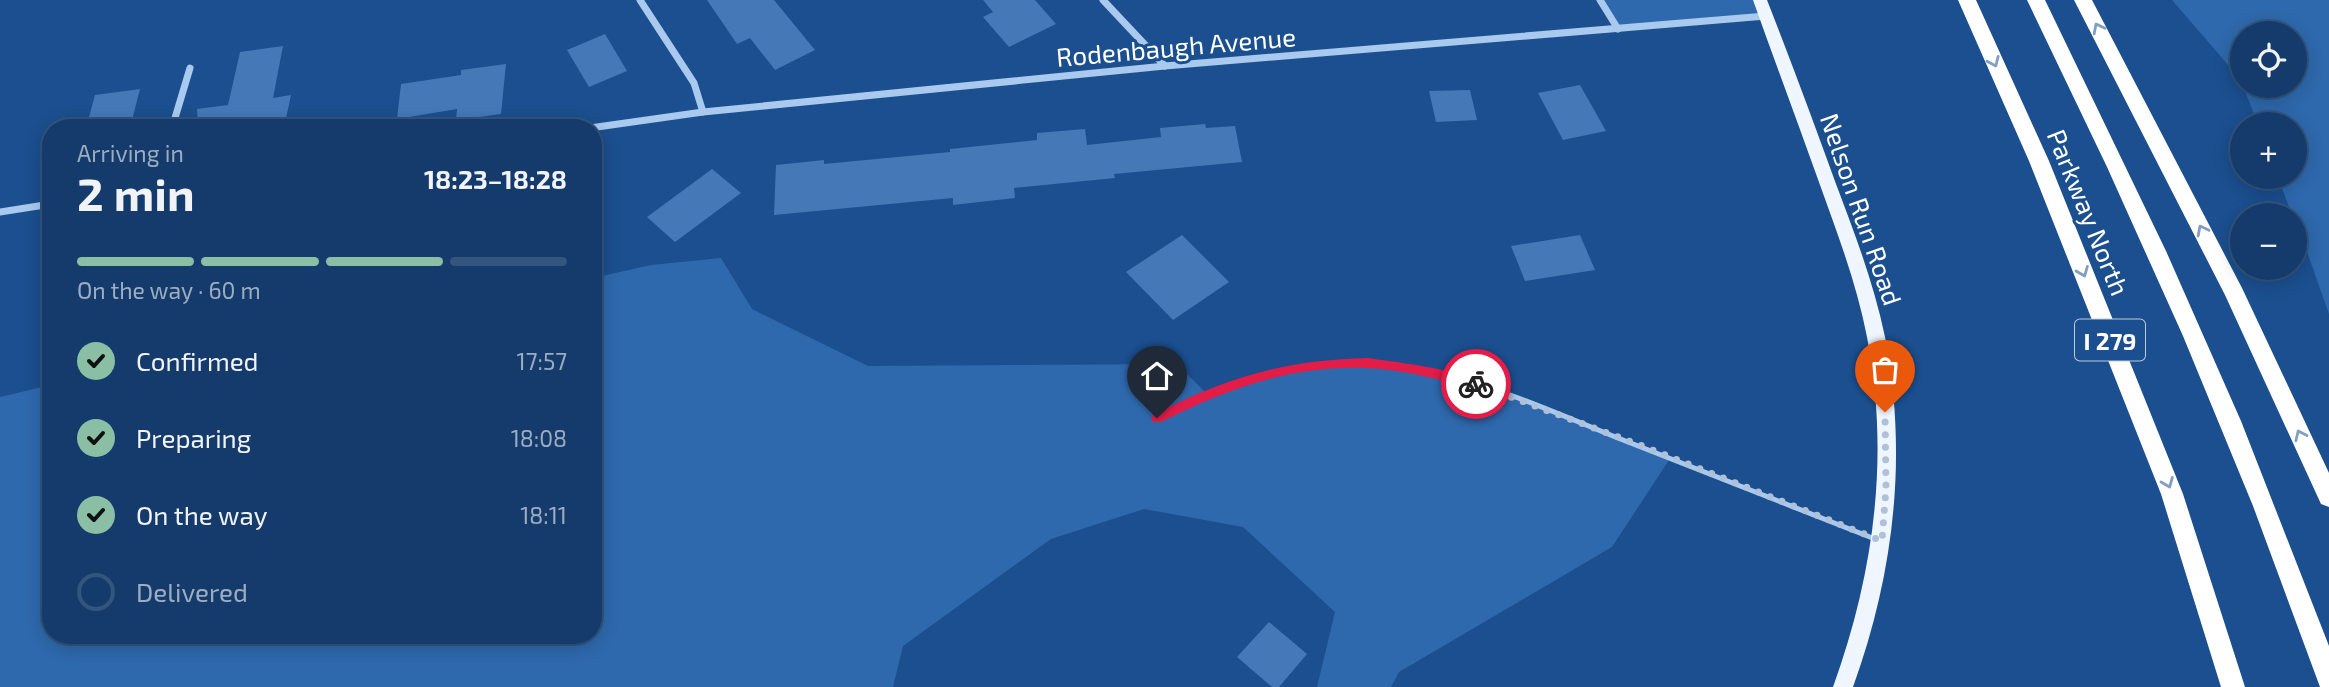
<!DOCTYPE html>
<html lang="en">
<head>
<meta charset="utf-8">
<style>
	body { margin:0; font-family:"Exo 2",sans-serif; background:#214673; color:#f1f3f6; height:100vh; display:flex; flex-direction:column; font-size:26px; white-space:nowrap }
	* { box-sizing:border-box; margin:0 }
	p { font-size:23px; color:#9dadc1 }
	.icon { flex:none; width:38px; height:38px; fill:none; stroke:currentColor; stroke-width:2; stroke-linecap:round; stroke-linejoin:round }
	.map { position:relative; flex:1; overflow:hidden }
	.sheet { position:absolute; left:42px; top:119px; width:560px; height:525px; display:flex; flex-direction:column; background:#143b6b; border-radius:28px; box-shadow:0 4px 18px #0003,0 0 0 2px #33557e }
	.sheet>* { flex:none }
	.tools { position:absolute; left:2230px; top:21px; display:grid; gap:14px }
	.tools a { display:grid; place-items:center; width:77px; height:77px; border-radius:50%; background:#143b6b; box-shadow:0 4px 18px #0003,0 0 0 2px #33557e; font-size:35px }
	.pin { position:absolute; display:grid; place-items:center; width:60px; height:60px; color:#fff; margin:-72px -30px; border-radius:50% 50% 50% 0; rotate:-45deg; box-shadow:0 0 7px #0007 }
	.pin .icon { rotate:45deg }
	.courier { position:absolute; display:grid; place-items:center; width:70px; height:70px; margin:-35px; border:5px solid #e11d48; border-radius:50%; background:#fff; color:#222; box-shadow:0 2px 9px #0007 }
	.summary em { font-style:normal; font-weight:700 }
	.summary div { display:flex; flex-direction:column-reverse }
	.summary { display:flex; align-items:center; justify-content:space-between; height:119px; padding:0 35px }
	h1 { font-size:46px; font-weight:700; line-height:52px }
	.bar { display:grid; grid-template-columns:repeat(4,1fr); gap:10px 7px; align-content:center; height:84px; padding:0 35px }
	.bar i { height:9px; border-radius:5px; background:#33557e }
	.bar .active { background:#8abfa5 }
	.bar p { grid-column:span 4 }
	ol { padding:0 35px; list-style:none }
	li { display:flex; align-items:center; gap:21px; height:77px }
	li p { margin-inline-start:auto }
	li .icon { padding:7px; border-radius:50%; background:#8abfa5; color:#111; stroke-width:4 }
	li:last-child { color:#9dadc1 }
	li i { width:38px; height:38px; border:4px solid #33557e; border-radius:50% }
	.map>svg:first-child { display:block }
	.green { fill:#2e69ad }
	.building { fill:#4478b7 }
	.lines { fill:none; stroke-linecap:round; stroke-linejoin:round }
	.service { stroke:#a9c9ee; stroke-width:5 }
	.minor { stroke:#a9c9ee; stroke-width:7 }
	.primary { fill:#f0f6ff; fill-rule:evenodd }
	.motorway { fill:#fff; fill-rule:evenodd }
	.oneway { stroke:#829ec1 }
	.route { fill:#e11d48 }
	.done { stroke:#afc1d8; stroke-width:7; stroke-dasharray:0 12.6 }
	.labels { text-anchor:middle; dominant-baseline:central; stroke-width:6; stroke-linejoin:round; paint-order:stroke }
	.shield { fill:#1b4f8f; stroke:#bbcadd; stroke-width:2 }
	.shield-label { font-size:24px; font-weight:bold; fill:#fff }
	.street-label { font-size:26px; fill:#fff; stroke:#1b4f8f }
</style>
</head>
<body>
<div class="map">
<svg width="2329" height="687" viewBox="0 0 2329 687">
	<rect width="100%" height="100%" fill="#1b4f8f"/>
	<g class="green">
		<path d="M1600,0H1760L1766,16L1618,29Z"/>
		<path d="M2172,0H2329V314L2294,215H2292L2278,177H2294V124H2258L2243,86H2294V33H2242V81Z"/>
		<path d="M721,258L752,309L868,366L1177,364L1206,393C1257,375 1313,360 1367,363C1468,368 1577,421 1671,457L1612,547L1399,672L1391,687H1317L1335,612L1243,527L1144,509L1051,539L903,646L893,687H0V397L51,385V635H593V278L651,265Z"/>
	</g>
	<g class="building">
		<path d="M707,0H774L815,50L775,70L750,38L737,44Z"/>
		<path d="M983,0H1035L1056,24L1009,47L983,17L993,12Z"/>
		<path d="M605,34L627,71L589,87L567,50Z"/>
		<path d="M283,46L273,98L291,95L284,128H198L197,109L228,105L240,52Z"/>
		<path d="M506,64L501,114L456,120L457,109L397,119L401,84L461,75V70Z"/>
		<path d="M1580,85L1606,131L1563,140L1538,93Z"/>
		<path d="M140,89L130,128H86L95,95Z"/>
		<path d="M1470,90L1477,120L1436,122L1429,91Z"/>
		<path d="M1205,124L1206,128L1235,126L1242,162L1114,174L1115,178L1014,188L1015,198L953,205V198L774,215L776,165L824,160V164L950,152V149L1037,140V133L1085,129L1087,145L1161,137L1160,128Z"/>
		<path d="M712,169L741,193L675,242L647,217Z"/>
		<path d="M1182,235L1229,282L1173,320L1126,272Z"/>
		<path d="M1580,235L1595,270L1525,281L1511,246Z"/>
		<path d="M1269,622L1307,654L1279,687H1272L1237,657Z"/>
	</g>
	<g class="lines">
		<path class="service" d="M1157,418C1214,390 1274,367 1339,363C1438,358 1533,404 1623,440C1707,473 1791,506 1875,539"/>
		<g class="minor">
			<path d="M640,0L694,83L703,112"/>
			<path d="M1103,0L1165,66"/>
			<path d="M1600,0L1618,29"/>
			<path d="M172,128L190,68"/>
			<path d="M590,128L703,112L1165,66L1766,16"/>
			<path d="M0,212L51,204"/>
		</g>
		<path class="primary" d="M1753,0H1767C1791,61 1814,123 1836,184C1855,234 1874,284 1885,337C1908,455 1894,574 1853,687H1833C1874,574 1890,456 1867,337C1857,285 1838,235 1820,185C1798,123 1775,62 1753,0Z"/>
		<g class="motorway">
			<path d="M1958,0H1976L2049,161L2183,494L2245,687H2221L2161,494L2029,161Z"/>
			<path d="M2027,0H2045L2166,251L2241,421L2329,646V687H2320L2253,506L2183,336L2107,167Z"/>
			<path d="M2074,0H2092L2242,288L2329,473V507L2321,504L2225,295Z"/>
		</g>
	</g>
	<defs><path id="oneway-chevron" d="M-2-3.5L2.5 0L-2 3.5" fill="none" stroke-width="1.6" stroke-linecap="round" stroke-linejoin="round" transform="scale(1.75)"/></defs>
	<g class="oneway">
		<use href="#oneway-chevron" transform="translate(2098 28) rotate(-117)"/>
		<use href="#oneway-chevron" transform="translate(1994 62) rotate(66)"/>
		<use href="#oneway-chevron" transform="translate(2202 230) rotate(-117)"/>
		<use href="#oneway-chevron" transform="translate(2083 272) rotate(68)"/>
		<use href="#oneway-chevron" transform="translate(2300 435) rotate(-115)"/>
		<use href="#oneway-chevron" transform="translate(2168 483) rotate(68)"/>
	</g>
	<path class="route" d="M1368,358C1389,361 1471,371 1482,384L1476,389C1441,380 1402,369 1366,368C1291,365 1227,389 1161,422H1153L1151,418L1153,415C1227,377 1285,360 1368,358Z"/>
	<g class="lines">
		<path class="done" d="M1476,384L1645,447L1882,541L1886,488L1885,412"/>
	</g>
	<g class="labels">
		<rect class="shield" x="2075" y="319.5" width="70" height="41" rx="5"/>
		<g class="shield-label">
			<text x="2110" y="340">I 279</text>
		</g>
		<g class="street-label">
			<text transform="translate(1176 46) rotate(-5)">Rodenbaugh Avenue</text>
			<text transform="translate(1862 209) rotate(71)">Nelson Run Road</text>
			<text transform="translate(2089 212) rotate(68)">Parkway North</text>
		</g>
	</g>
</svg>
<div class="tools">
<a><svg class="icon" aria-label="locate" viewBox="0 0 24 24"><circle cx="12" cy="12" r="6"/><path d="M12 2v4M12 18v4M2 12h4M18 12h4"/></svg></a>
<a>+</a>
<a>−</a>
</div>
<div class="pin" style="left:1885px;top:412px;background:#ea580c"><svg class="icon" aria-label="bag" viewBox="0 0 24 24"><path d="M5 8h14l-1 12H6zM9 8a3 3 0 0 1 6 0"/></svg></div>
<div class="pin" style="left:1157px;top:418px;background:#1f2937"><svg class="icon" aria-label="home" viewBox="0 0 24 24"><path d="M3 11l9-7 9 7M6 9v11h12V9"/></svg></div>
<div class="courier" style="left:1476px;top:384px"><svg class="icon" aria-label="bike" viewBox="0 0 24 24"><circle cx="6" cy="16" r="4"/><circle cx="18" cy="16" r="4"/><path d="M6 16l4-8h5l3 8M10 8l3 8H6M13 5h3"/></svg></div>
<section class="sheet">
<div class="summary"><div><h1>2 min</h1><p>Arriving in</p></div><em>18:23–18:28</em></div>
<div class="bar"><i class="active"></i><i class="active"></i><i class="active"></i><i></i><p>On the way · 60 m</p></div>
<ol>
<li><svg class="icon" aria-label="check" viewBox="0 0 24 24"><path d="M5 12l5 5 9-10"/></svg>Confirmed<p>17:57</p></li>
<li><svg class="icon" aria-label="check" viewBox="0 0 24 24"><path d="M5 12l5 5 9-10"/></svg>Preparing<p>18:08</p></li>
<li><svg class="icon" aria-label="check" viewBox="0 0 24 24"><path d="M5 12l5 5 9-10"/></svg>On the way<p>18:11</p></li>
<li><i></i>Delivered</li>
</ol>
</section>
</div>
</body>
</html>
